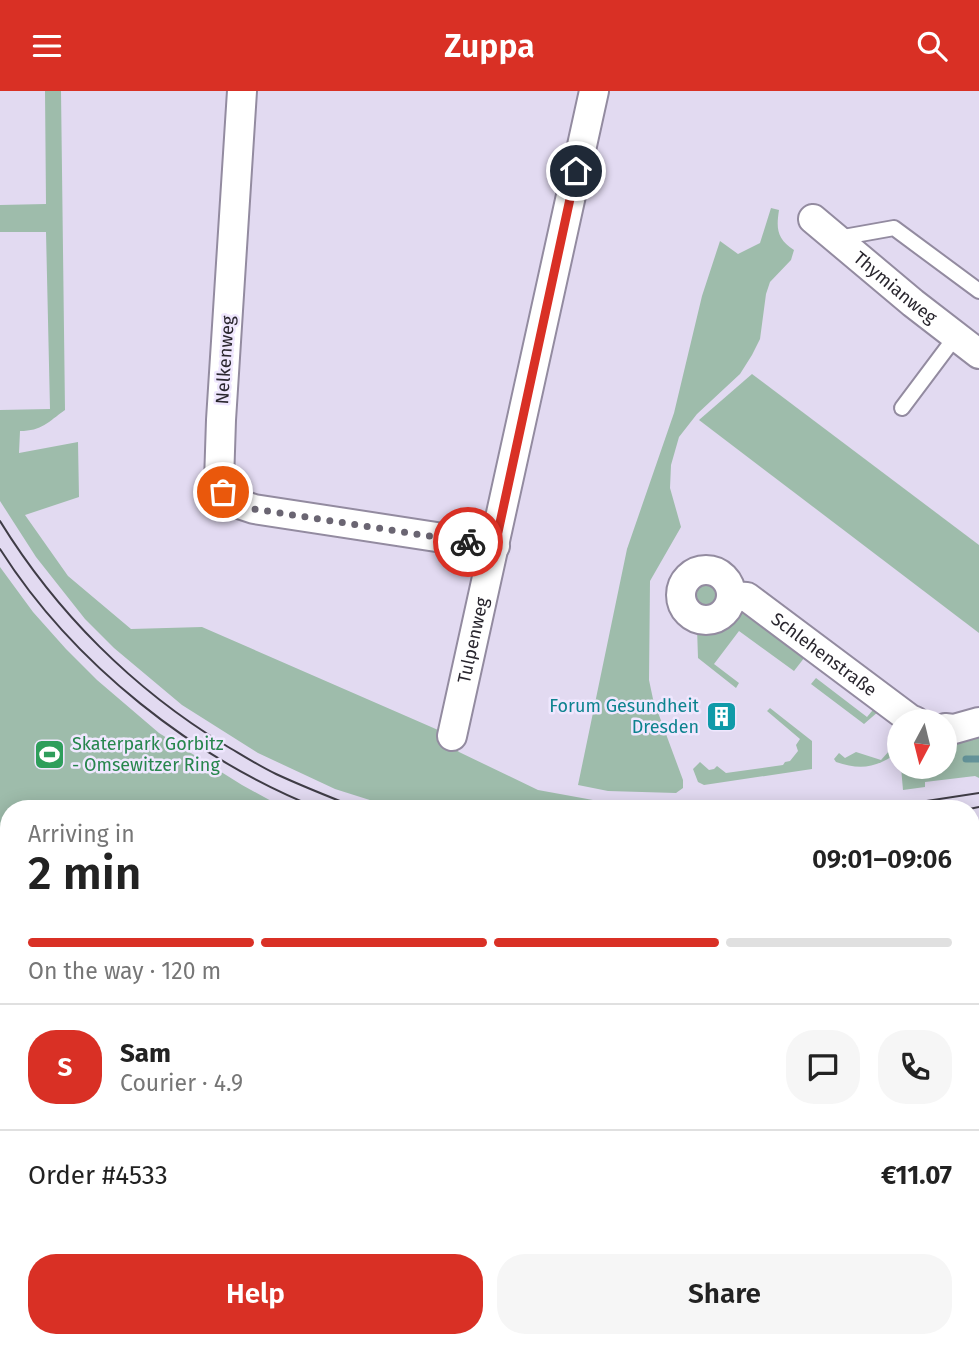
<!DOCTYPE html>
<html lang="en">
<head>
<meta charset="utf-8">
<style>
	body { margin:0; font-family:"Fira Sans",sans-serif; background:#f6f6f6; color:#222; height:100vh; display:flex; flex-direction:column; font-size:26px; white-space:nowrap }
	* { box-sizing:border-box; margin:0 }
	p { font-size:23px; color:#767676 }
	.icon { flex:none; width:38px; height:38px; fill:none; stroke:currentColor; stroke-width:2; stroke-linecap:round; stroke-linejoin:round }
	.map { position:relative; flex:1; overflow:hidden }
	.panel { position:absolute; left:0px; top:709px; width:980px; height:548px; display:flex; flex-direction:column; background:#fff; border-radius:28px 28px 0 0; box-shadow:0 4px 18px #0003 }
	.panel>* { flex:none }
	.needle { width:46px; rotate:187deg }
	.buttons { position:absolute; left:887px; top:618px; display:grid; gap:14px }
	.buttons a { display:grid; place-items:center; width:70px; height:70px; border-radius:50%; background:#fff; box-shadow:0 4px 18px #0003; font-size:35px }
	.pin { position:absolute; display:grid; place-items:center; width:60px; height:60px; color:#fff; margin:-30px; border:4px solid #fff; border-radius:50%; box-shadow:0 2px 7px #0007 }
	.courier { position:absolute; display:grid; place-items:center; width:70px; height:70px; margin:-35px; border:5px solid #d93025; border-radius:50%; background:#fff; color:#222; box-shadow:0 2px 9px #0007 }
	.summary em { font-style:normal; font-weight:600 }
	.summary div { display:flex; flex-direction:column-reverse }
	.summary { display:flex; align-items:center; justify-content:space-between; height:119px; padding:0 28px }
	h1 { font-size:46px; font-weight:600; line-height:52px }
	.bar { display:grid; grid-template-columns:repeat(4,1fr); gap:10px 7px; align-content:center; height:84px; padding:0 28px }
	.bar i { height:9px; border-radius:5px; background:#e0e0e0 }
	.bar .selected { background:#d93025 }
	.bar p { grid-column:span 4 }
	.line { display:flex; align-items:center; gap:18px; padding:0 28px; border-top:2px solid #e0e0e0 }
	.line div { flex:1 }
	.round { display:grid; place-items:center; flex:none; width:74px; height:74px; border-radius:28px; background:#f6f6f6 }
	.button { display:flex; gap:14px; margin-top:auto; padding:14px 28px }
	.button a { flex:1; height:80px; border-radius:28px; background:#d93025; color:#fff; font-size:28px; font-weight:600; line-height:80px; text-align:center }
	.button a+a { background:#f6f6f6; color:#222 }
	header { display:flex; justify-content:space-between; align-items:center; height:91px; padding:0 28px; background:#d93025; color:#fff; font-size:32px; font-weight:600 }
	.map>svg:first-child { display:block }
	.commercial { fill:#d6cde0 }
	.green { fill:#9ebcab }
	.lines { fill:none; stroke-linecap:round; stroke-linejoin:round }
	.stream { stroke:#649399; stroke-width:7 }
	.service-casing { stroke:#938ba0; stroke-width:18 }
	.minor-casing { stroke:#938ba0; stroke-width:32 }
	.primary-casing { stroke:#938ba0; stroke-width:42 }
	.service { stroke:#fff; stroke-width:14 }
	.minor { stroke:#fff; stroke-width:28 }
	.primary { stroke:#fff; stroke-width:38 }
	.tram { stroke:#3f3c46; stroke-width:2 }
	.done { stroke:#6a6572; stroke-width:7; stroke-dasharray:0 12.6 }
	.route { stroke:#d93025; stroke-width:9 }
	.labels { text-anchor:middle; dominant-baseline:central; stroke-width:5; stroke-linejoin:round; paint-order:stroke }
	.street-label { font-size:18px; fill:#29262e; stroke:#efe7fe }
	.culture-label { font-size:18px; fill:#0d838f; stroke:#efe7fe; text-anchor:end }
	.leisure-label { font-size:18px; fill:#27864d; stroke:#efe7fe; text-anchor:start }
</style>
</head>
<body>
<header><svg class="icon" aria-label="menu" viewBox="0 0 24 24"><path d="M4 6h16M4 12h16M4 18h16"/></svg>Zuppa<svg class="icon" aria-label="search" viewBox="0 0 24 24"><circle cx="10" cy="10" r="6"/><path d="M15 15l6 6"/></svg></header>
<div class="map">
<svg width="979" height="1255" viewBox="0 0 979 1255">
	<rect width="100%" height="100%" fill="#e2daf1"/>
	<path class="commercial" d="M0,924L9,928V1248H268V1255H0Z"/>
	<g class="green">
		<path d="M45,0H61L65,319C48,331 42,340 20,340L19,362L78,351L79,406L25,424L68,485L131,538L202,536L445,642V648L459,661L538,699L637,717H395L335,698L258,662L182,614L114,557L85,528L36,466L0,410V319L50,318L46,141H0V114L46,113Z"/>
		<path d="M771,117L779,119C776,138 777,148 794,159L791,169L770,191L766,203L760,248L752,264L740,283L697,323L679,346L671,374L670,397L681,436L650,490L649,589L653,608L683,689V697L676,702L608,700L578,694L627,458L674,322L702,205L720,150L738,163L760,152Z"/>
		<path d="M752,283L979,454V542L699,329Z"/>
		<path d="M0,476L33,521L66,558L97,589L159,642L242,694L284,717L9,718V782H0Z"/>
		<circle cx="705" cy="503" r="16"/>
		<path d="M744,517L808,562L794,580L739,540L714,573L739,592L736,597L698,567L697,537C710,537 719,536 730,527C735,522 737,519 744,517Z"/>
		<path d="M816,587L867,626L877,614L898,631V637L879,620L864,633L811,593Z"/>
		<path d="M770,617L812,650V678L704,694L698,691L693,678L700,671L709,679L714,678L717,675L726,682L783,674L785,671L790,670L798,660L796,654L800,648L767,620Z"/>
		<path d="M979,643V687L975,685L925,691V696L903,699L901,676H945V646Z"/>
		<path d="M890,659L893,660L891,666C872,678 857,678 836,671L834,668L839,662L845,667L856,661L881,669Z"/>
	</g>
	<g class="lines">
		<path class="stream" d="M966,668H979"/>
		<defs>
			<g id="service">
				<path d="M838,147L894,137L979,200"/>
				<path d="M902,317L956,245"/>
				<path d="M971,1009H979"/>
				<path d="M711,1248L712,1255"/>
			</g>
			<g id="minor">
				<path d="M242,0L221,329L219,391L223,401L230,410L254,418L495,455"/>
				<path id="s1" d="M813,128L913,212L979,263"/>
				<circle cx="706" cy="504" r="25"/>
				<path id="s2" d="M731,505L747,506L910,628L915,630"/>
				<path d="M945,637L954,638L979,631"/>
				<path id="s3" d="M452,645L594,0"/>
				<path d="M971,920L979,919"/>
				<path d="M285,1248V1255"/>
				<path d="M928,1248L929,1255"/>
			</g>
			<g id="primary">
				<path d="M971,781L979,780"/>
				<path d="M971,827L979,826"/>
				<path d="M0,837H9"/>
				<path d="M0,882H9"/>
			</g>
		</defs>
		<use href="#service" class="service-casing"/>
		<use href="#minor" class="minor-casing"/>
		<use href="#primary" class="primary-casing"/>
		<use href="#service" class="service"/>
		<use href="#minor" class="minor"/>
		<use href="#primary" class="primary"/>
		<g class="tram">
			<path d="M0,430C56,521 133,598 225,654C242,664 259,675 276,683C304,696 332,707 360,718"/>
			<path d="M0,458C73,573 194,668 320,718"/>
			<path d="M874,718L979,702"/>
			<path d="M969,718L979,716"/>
		</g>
	</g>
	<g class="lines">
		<path class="done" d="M223,401L230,410L254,418L468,451"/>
		<path class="route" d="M468,451L495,455L576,80"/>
	</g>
	<defs>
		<symbol id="building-square" viewBox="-11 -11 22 22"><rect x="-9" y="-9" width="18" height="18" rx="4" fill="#0f9aa8" stroke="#efe7fe"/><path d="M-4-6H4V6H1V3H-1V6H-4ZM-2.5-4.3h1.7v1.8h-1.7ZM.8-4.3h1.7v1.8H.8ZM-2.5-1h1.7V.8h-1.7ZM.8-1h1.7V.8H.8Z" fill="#fff"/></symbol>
		<symbol id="stadium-square" viewBox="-11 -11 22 22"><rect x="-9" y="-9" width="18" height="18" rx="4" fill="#2e9e5b" stroke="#efe7fe"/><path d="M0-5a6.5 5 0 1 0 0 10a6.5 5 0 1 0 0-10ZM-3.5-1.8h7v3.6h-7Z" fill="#fff"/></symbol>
	</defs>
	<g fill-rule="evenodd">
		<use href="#building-square" x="704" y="608" width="35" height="35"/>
		<use href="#stadium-square" x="32" y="646" width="35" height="35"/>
	</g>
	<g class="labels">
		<g class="street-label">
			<text stroke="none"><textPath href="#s1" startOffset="107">Thymianweg</textPath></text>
			<text transform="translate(225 269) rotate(-86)">Nelkenweg</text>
			<text stroke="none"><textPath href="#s3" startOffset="98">Tulpenweg</textPath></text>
			<text stroke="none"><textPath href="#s2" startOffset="112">Schlehenstraße</textPath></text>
		</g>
		<g class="culture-label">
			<text x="699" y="615">Forum Gesundheit<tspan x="699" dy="21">Dresden</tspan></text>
		</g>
		<g class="leisure-label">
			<text x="72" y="653">Skaterpark Gorbitz<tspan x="72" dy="21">- Omsewitzer Ring</tspan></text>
		</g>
	</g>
</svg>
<div class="buttons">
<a><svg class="needle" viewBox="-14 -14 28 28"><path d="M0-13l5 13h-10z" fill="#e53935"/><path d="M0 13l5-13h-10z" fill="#767676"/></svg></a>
</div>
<div class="pin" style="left:223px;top:401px;background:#ea580c"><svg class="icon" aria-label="bag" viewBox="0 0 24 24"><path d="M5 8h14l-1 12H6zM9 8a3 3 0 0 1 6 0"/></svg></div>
<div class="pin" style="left:576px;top:80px;background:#1f2937"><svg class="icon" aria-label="home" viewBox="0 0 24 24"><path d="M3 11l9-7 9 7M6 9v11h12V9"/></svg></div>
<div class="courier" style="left:468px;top:451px"><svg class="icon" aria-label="bike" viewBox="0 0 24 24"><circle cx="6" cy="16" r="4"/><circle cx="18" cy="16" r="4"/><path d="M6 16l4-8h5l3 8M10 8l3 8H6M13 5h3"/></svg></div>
<section class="panel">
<div class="summary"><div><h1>2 min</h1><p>Arriving in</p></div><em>09:01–09:06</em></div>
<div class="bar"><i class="selected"></i><i class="selected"></i><i class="selected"></i><i></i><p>On the way · 120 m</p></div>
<div class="line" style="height:126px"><b class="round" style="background:#d93025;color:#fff">S</b><div><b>Sam</b><p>Courier · 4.9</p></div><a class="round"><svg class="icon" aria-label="chat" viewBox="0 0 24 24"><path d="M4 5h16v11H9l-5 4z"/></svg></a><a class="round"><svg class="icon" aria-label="phone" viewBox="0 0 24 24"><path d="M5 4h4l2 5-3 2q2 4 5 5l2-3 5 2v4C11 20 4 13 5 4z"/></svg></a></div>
<div class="line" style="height:91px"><div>Order #4533</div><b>€11.07</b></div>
<div class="button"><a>Help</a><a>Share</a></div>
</section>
</div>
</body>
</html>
